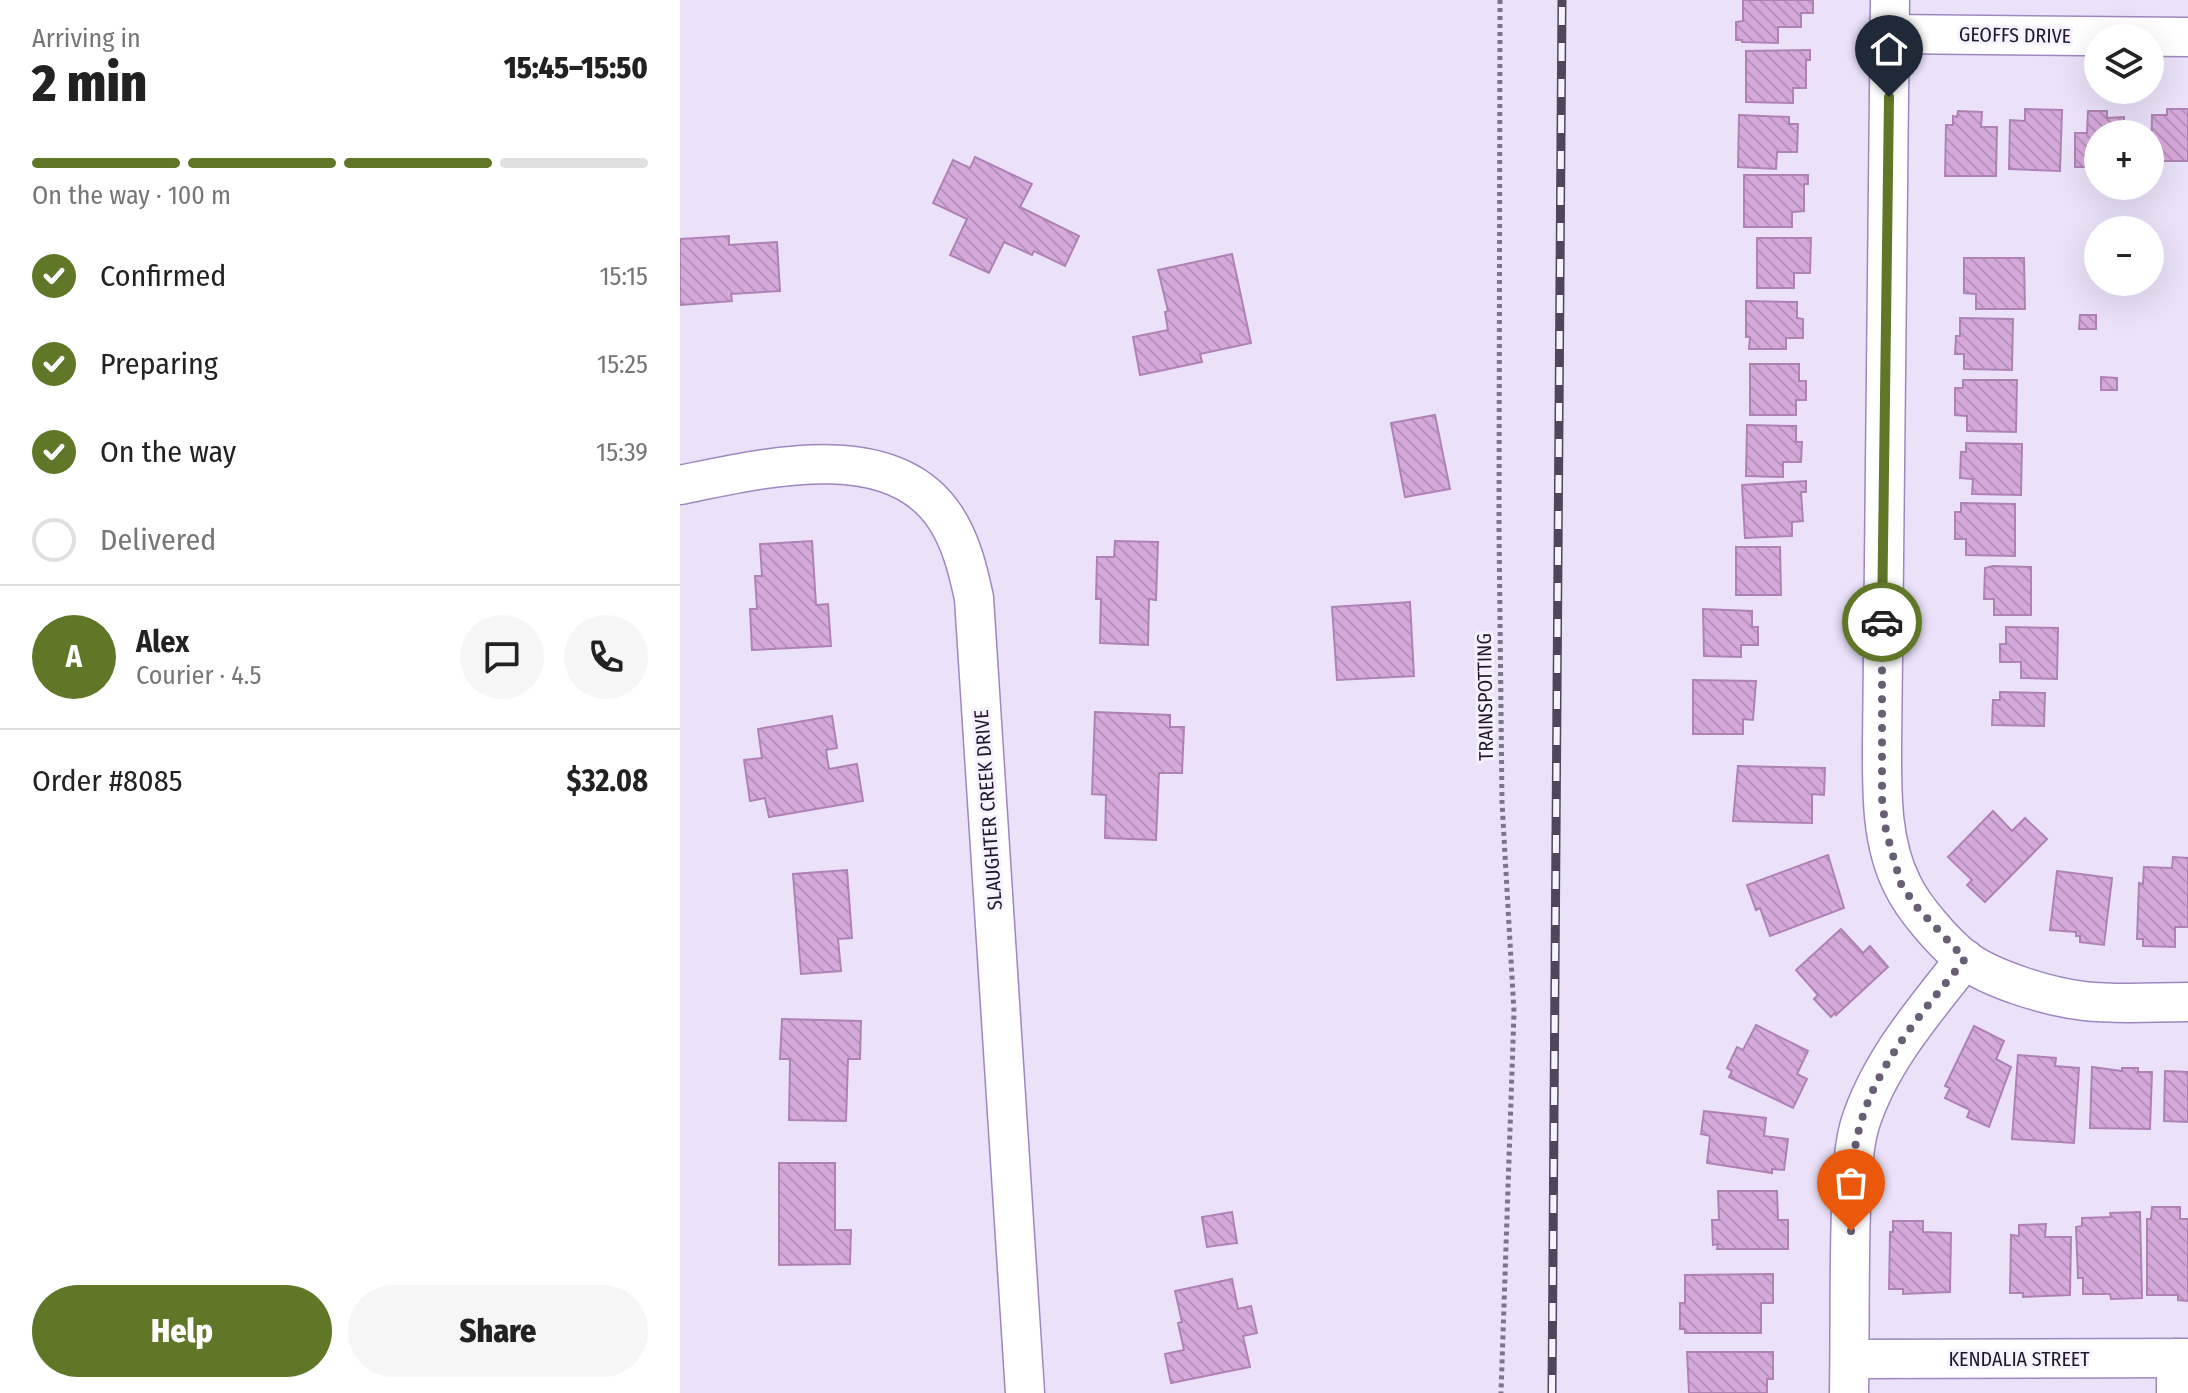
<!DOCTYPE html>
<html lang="en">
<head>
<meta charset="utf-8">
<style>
	body { margin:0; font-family:"Fira Sans Condensed",sans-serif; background:#f6f6f6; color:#222; height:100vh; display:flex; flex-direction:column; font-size:30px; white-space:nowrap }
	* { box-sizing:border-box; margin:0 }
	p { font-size:26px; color:#767676 }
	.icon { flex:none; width:44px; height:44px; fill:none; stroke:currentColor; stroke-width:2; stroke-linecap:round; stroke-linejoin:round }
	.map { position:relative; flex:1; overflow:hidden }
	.details { display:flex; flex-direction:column; background:#fff; width:680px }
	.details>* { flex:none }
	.controls { position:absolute; left:1404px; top:24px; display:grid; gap:16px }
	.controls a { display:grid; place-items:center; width:80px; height:80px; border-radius:50%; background:#fff; box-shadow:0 8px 32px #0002; font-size:40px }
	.pin { position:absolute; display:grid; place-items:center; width:68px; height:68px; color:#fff; margin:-82px -34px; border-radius:50% 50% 50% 0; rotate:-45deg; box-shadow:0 0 8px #0007 }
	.pin .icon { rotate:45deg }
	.courier { position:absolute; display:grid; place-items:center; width:80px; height:80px; margin:-40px; border:6px solid #617728; border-radius:50%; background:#fff; color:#222; box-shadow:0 2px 10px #0007 }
	.overview em { font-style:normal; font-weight:800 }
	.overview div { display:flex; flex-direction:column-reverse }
	.overview { display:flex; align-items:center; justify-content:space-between; height:136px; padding:0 32px }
	h1 { font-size:52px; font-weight:800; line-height:60px }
	.bar { display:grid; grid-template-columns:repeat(4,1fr); gap:12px 8px; align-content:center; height:96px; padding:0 32px }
	.bar i { height:10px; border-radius:6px; background:#e0e0e0 }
	.bar .current { background:#617728 }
	.bar p { grid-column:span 4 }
	.line { display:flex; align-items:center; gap:20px; padding:0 32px; border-top:2px solid #e0e0e0 }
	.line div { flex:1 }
	.round { display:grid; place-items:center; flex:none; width:84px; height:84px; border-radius:42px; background:#f6f6f6 }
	ol { padding:0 32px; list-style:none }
	li { display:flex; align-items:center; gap:24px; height:88px }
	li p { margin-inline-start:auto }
	li .icon { padding:8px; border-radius:50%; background:#617728; color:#fff; stroke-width:4 }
	li:last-child { color:#767676 }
	li i { width:44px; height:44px; border:4px solid #e0e0e0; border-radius:50% }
	.cta { display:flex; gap:16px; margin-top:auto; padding:16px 32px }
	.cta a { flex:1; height:92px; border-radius:48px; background:#617728; color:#fff; font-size:32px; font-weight:800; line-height:92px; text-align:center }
	.cta a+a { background:#f6f6f6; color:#222 }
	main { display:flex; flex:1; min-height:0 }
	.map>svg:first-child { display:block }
	.building { fill:url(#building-back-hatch); stroke:#ae83b3; stroke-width:2 }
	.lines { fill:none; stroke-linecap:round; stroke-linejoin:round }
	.minor-casing { stroke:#9e87bf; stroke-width:41 }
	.path { stroke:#7d748b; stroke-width:5; stroke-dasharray:4 4; stroke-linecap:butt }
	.minor { stroke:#fff; stroke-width:38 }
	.rail-casing { stroke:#4f465c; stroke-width:9 }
	.rail { stroke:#f6f2fe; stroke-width:6; stroke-dasharray:18; stroke-linecap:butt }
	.done { stroke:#685f75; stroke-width:8; stroke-dasharray:0 14.4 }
	.route { stroke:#617728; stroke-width:10 }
	.labels { text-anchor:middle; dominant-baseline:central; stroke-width:6; stroke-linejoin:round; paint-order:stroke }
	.street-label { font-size:20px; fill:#21182e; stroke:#f6f2fe }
</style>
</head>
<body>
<main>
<section class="details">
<div class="overview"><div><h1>2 min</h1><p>Arriving in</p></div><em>15:45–15:50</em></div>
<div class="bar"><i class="current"></i><i class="current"></i><i class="current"></i><i></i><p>On the way · 100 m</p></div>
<ol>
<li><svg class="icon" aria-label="check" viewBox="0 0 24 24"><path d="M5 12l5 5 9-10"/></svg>Confirmed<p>15:15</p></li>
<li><svg class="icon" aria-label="check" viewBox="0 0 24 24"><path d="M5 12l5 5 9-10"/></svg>Preparing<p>15:25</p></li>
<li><svg class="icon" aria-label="check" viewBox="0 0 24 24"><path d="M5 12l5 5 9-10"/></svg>On the way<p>15:39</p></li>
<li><i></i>Delivered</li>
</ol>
<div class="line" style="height:144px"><b class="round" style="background:#617728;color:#fff">A</b><div><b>Alex</b><p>Courier · 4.5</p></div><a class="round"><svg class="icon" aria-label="chat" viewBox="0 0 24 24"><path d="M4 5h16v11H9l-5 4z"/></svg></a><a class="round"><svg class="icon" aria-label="phone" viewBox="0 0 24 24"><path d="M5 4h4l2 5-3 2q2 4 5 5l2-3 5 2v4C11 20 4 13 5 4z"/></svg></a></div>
<div class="line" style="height:104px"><div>Order #8085</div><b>$32.08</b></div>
<div class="cta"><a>Help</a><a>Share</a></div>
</section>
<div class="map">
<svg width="1508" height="1393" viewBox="0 0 1508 1393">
	<defs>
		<pattern id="building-back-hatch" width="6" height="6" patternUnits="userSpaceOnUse" patternTransform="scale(2)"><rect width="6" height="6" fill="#d6a9db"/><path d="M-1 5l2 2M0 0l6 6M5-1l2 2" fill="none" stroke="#b791bc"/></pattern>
	</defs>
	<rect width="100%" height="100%" fill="#ebe2fa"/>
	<g class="building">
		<path d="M1063,0H1133V13H1121V27H1098V43L1062,42V40H1056V22L1063,21Z"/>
		<path d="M1130,50V60H1126V88H1113V103L1066,102V51Z"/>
		<path d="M1345,109L1382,110L1380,171L1329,169L1330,120L1345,121Z"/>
		<path d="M1487,109H1508V161H1471L1472,115H1487Z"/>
		<path d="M1278,111L1302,112L1301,127H1317L1316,176H1265L1266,125H1273V116L1277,117Z"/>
		<path d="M1408,111H1427V118L1444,117V134H1418V167H1395V133H1407Z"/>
		<path d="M1059,115L1109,117V124H1118L1117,152H1097L1096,169L1058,167Z"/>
		<path d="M295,157L352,184L340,207L399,236L385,266L354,251L352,255L324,242L309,273L270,255L287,219L253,203L273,160L290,168Z"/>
		<path d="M1064,175H1128V184H1124V211L1112,212V227H1064Z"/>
		<path d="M49,236V245L97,242L100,291L51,294L52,301L0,305V239Z"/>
		<path d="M1077,238H1131L1130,273H1114V288H1077Z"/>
		<path d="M552,254L571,343L520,354L522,362L460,375L453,337L488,330L485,312L488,311L478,270Z"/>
		<path d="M1284,258H1344L1345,309H1296V294L1284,293Z"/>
		<path d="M1066,301L1117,302V318L1123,319V338H1106V349H1069L1070,337H1066Z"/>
		<path d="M1400,315H1416V329H1399Z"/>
		<path d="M1280,318L1333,319L1332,370L1284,369V354H1275L1276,336H1280Z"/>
		<path d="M1070,364H1119V381H1126V400H1116V415H1070Z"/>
		<path d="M1421,377L1437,378V390H1421Z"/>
		<path d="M1283,380H1337L1336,432L1287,431V416L1275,415V388H1283Z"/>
		<path d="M755,415L770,489L725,497L711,423Z"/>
		<path d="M1067,425L1116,426V442H1122L1121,462H1103V477L1066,476Z"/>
		<path d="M1286,443L1342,444L1341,495L1292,494L1293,479L1280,478L1281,452H1286Z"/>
		<path d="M1126,481V492H1121L1123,521L1112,522V536L1065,538L1062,485Z"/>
		<path d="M1281,503L1335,504V556L1286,555V539H1275V512H1281Z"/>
		<path d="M132,541L136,605L148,604L151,646L72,650L70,609H77L75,576H82L80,544Z"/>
		<path d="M435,541L478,542L476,600L469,599L468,645L420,643L421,599H416L417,557H434Z"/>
		<path d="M1056,547H1100L1101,595H1056Z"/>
		<path d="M1313,566L1351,567V615H1314V599H1304L1305,568Z"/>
		<path d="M730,602L734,676L657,680L652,607Z"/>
		<path d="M1023,609L1072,611V627H1078V645H1061V657L1024,656Z"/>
		<path d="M1326,627L1378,628L1377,679L1341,678V662H1320V644H1326Z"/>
		<path d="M1013,680L1076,681L1073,720L1063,719V734H1013Z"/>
		<path d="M1320,692L1365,693L1364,726L1312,725L1313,700H1320Z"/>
		<path d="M415,712L490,715V727H504L502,773H479L476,840L425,838L426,795L412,794Z"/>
		<path d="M152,716L157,748L146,750L149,769L177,764L183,801L89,817L85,798L70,801L64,760L82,758L78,729Z"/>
		<path d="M1058,766L1145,768L1144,795L1132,794V823L1053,821Z"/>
		<path d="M1313,811L1332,831L1345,818L1367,839L1305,902L1287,885L1292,880L1268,857Z"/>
		<path d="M1148,855L1164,908L1090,936L1080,908L1076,910L1067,885Z"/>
		<path d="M1493,857L1508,858V927H1495V947L1463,946V939H1457L1459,883L1463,884L1464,867L1492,868Z"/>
		<path d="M167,870L172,938L158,939L161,971L121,974L113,874Z"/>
		<path d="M1377,871L1432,878L1424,945L1400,942V936H1396V932L1370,930Z"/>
		<path d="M1161,929L1183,953L1190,946L1208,967L1156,1015L1155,1013L1151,1017L1134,999L1138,995L1116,970Z"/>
		<path d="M102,1019L181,1021L180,1059H168L166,1121L109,1120L110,1059H100Z"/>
		<path d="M1076,1025L1128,1051L1117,1074L1127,1079L1113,1108L1049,1077L1052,1071L1047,1068L1057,1047L1063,1050Z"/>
		<path d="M1294,1026L1324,1041L1316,1059L1331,1067L1309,1127L1287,1117L1290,1110L1265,1098L1270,1088L1265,1086Z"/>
		<path d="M1338,1055L1376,1058L1375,1066L1399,1068L1394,1143L1332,1139Z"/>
		<path d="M1412,1067L1442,1071V1068H1458V1072H1472L1470,1129L1410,1128Z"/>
		<path d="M1485,1071L1508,1072V1122L1484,1121Z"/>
		<path d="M1024,1111L1086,1118L1084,1136L1108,1139L1104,1170L1092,1169V1173L1027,1163L1030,1136L1021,1134Z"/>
		<path d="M99,1163H155V1230H171L170,1264L99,1265Z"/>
		<path d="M1038,1191H1097L1098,1220H1108V1249H1037L1038,1244L1033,1245L1032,1220H1039Z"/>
		<path d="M1472,1207H1500V1219H1508V1301L1498,1300V1295H1467V1219H1471Z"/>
		<path d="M552,1212L557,1243L527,1247L522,1217Z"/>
		<path d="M1460,1212L1462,1298L1431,1299L1430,1294H1403V1278H1398L1396,1227L1402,1226V1218L1431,1217L1430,1213Z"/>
		<path d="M1213,1221H1243V1232L1271,1233L1270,1292L1223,1294V1289H1209L1210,1232H1213Z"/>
		<path d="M1366,1224L1365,1237H1391L1390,1295L1343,1297V1293H1330L1331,1235L1339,1236V1225Z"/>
		<path d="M1093,1274V1303H1081V1333H1005V1329H1000V1303H1005V1275Z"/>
		<path d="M552,1279L558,1309L571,1306L577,1333L563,1336L570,1367L491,1383L485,1354L504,1350L498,1323L502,1322L495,1291Z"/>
		<path d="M1007,1352H1093V1379H1087V1393H1009Z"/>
	</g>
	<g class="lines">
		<defs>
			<g id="minor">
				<path d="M1210,0L1202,747C1202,793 1201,842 1222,884C1233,908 1264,943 1284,959C1312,980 1370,997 1404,1001C1438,1005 1474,1002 1508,1002"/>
				<path d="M1210,34L1508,37"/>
				<path d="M0,485C80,469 211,435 265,517C281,541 288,570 294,598L345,1393"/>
				<path d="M1496,1358V1393"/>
				<path d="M1170,1359L1508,1358"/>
				<path d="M1169,1393C1170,1332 1169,1270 1171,1209C1173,1181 1172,1151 1180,1124C1200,1061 1245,1010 1285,959"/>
			</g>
		</defs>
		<use href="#minor" class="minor-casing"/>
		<path class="path" d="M820,0L819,528L822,802L834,1012L821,1393"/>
		<use href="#minor" class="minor"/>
		<defs>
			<path id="rail" d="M872,1393L882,0"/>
		</defs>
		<use href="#rail" class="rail-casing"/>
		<use href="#rail" class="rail"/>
	</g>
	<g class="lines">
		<path class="done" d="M1171,1231C1172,1197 1170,1159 1180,1126C1197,1062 1245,1010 1285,959L1235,905L1221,884L1206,831L1202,799V622"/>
		<path class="route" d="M1202,622L1209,97"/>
	</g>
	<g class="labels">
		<g class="street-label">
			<text transform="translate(1335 35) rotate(1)">GEOFFS DRIVE</text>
			<text transform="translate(805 697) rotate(-91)">TRAINSPOTTING</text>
			<text transform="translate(308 810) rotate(-94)">SLAUGHTER CREEK DRIVE</text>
			<text x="1339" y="1359">KENDALIA STREET</text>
		</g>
	</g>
</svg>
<div class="controls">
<a><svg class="icon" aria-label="layers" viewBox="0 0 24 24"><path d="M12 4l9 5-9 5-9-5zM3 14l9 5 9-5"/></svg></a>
<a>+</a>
<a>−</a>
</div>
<div class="pin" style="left:1171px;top:1231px;background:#ea580c"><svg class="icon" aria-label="bag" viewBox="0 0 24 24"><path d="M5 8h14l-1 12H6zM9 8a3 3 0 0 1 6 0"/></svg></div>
<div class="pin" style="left:1209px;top:97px;background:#1f2937"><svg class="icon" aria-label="home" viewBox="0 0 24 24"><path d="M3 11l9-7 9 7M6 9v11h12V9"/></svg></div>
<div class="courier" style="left:1202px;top:622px"><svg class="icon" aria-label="car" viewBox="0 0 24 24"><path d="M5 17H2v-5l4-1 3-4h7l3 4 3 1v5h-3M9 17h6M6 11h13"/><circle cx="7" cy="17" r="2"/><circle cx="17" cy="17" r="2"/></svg></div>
</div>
</main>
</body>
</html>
